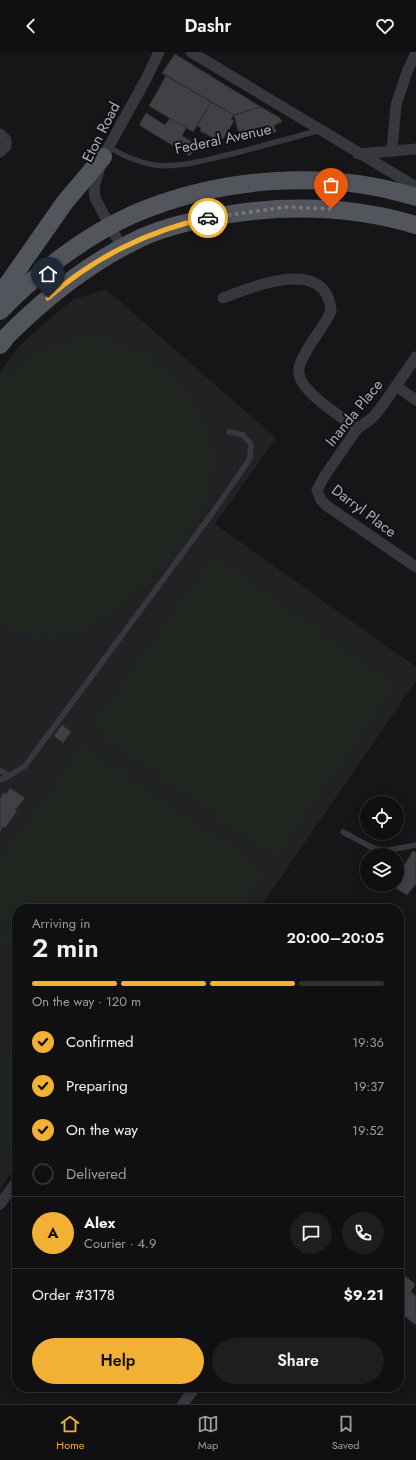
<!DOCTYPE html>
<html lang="en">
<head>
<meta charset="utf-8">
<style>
	body { margin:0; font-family:Jost,sans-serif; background:#1e1e20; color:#f1f3f6; height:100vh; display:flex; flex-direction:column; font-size:15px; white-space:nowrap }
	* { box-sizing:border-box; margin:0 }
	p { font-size:13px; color:#9c9d9f }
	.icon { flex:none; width:22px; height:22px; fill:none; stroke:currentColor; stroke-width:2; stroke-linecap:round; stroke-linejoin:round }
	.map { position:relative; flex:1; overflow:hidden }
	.drawer { position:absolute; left:12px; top:852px; width:392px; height:488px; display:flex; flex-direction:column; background:#101012; border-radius:16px; box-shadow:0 2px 10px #0003,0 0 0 1px #303032 }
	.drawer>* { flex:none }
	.fabs { position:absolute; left:360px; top:744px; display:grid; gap:8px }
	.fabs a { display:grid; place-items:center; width:44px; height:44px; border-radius:50%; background:#101012; box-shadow:0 2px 10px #0003,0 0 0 1px #303032; font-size:20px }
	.pin { position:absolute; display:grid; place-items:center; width:34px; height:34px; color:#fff; margin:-41px -17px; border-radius:50% 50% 50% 0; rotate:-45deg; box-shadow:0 0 4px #0007 }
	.pin .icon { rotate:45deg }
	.courier { position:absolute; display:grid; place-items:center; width:40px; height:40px; margin:-20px; border:3px solid #f2b134; border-radius:50%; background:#fff; color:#222; box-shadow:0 1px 5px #0007 }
	.head em { font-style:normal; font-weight:600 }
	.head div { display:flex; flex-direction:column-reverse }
	.head { display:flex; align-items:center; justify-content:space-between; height:68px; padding:0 20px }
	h1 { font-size:26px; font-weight:600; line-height:30px }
	.bar { display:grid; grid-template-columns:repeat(4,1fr); gap:6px 4px; align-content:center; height:48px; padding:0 20px }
	.bar i { height:5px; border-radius:3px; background:#303032 }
	.bar .current { background:#f2b134 }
	.bar p { grid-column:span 4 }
	.line { display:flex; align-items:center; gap:10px; padding:0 20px; border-top:1px solid #303032 }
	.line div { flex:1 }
	.round { display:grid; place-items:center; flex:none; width:42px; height:42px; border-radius:21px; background:#1e1e20 }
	ol { padding:0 20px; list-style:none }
	li { display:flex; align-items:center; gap:12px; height:44px }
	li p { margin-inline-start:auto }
	li .icon { padding:4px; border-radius:50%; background:#f2b134; color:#111; stroke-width:4 }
	li:last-child { color:#9c9d9f }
	li i { width:22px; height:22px; border:2px solid #303032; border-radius:50% }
	.cta { display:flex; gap:8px; margin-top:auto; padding:8px 20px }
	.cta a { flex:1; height:46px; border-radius:24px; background:#f2b134; color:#111; font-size:16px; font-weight:600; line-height:46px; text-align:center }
	.cta a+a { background:#1e1e20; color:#f1f3f6 }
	header { display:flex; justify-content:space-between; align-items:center; height:52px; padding:0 20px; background:#101012; font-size:18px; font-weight:600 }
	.menu { display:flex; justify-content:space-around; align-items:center; height:56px; border-top:1px solid #303032; background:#101012; font-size:11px; color:#9c9d9f }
	.menu a { display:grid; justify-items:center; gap:2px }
	.menu .current { color:#f2b134 }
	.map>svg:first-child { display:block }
	.built { fill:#222225 }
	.green { fill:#1e261f }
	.building { fill:#404145; stroke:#303034 }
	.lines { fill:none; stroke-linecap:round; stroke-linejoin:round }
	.service { stroke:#37383d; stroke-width:5.5 }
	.minor { stroke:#37383d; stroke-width:11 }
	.primary { stroke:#53555c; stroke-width:18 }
	.done { stroke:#757880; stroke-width:4; stroke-dasharray:0 7.2 }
	.route { stroke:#f2b134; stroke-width:5 }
	.labels { text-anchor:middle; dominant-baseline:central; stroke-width:4; stroke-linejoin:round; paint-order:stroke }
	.street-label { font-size:15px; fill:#a8adb8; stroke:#111113 }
</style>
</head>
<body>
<header><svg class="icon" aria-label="back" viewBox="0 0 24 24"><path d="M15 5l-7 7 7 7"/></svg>Dashr<svg class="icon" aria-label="heart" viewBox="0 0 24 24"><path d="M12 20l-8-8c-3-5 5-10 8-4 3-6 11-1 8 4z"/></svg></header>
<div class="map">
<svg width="416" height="1352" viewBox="0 0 416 1352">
	<rect width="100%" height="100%" fill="#161618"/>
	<path class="built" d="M106,237L276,386L215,472L416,615V629L259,857H17V1113L0,1136V320L20,293L72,248Z"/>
	<g class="green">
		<path d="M96,284L151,306L173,326L193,354L211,389L214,414L202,450L179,490L156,522L123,552L91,575L56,584L18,581L0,571V334C5,328 10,320 16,315C36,297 69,287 96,284Z"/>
		<path d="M214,506L394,631L275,806L93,676Z"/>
		<path d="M84,694L264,818L238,857H17V902L0,890V811Z"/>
		<path d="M0,996L17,1009V1084L0,1107Z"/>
	</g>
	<g class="building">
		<path d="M175,2L261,55L234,63L162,21Z"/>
		<path d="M166,24L211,50L193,80L149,54Z"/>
		<path d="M211,50L234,63L231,67L234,69L223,87L220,85L218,88L200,79L201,76L197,74Z"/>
		<path d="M261,55L280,66L282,70L274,73L276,80L241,89L234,63Z"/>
		<path d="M146,61L165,73L170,66L186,76L182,84L196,92L190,104L139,73Z"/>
		<path d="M62,673L71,680L63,691L54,684Z"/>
		<path d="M10,736L25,746L15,758L17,759L5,776L3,775L0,780V746L4,740L6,742Z"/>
		<path d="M413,799L416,800V833H415L407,843L391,833H397V825Z"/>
		<path d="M399,1219L415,1232L411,1240L416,1244V1273L399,1260Z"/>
	</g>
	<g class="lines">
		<g class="service">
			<path d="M109,95C123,104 138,110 154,113C177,116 201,109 223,104C256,96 288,87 320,78"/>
			<path d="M0,718L9,724L25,714L211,463L247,411L250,406L251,392L243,383L229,380"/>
			<path d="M0,728L9,724"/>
			<path d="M343,780L373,796L384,799L416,793"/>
		</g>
		<g class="minor">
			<path d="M191,0L416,135"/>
			<path d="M0,82L6,88V94L0,100"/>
			<path d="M392,99L396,53L407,20L416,1"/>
			<path d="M358,102L416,97"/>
			<path d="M122,196L95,146L94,135L103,105L146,27L159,0"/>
			<path d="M223,246C253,234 327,204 331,259C324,275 312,287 305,302C301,308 298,315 299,322C302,341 342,365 357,377"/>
			<path d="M416,305L380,357L372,366L357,377L324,425L317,438L321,448L327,454L416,515"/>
			<path d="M396,334L416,348"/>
			<path d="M0,1152L17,1129"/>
			<path d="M183,1352L195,1335"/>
		</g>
		<g class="primary">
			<path d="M0,248L7,233L65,150L103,105"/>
			<path d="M0,259C37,221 86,183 134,162C220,125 326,117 416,145"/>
			<path d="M0,293L7,284C47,244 91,209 143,185C165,175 189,170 213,165C282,152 348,153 416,173"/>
		</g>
	</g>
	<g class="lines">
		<path class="done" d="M208,166L286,155L331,157"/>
		<path class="route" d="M48,246C93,206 149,178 208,166"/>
	</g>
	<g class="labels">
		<g class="street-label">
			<text transform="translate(101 80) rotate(-63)">Eton Road</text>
			<text transform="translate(223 87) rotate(-12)">Federal Avenue</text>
			<text transform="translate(354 361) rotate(-51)">Inanda Place</text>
			<text transform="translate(364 459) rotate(37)">Darryl Place</text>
		</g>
	</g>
</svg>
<div class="fabs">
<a><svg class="icon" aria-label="locate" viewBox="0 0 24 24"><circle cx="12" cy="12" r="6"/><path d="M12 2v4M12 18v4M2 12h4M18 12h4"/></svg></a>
<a><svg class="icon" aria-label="layers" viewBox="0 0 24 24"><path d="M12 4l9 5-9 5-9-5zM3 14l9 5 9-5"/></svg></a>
</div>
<div class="pin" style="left:331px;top:157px;background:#ea580c"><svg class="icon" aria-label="bag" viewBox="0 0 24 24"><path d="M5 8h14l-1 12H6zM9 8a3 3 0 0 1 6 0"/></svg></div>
<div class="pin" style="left:48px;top:246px;background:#1f2937"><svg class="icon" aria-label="home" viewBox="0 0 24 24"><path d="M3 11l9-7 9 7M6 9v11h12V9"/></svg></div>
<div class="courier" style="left:208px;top:166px"><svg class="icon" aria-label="car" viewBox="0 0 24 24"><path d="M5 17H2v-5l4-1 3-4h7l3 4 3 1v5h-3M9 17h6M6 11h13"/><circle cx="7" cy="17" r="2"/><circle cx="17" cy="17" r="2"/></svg></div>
<section class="drawer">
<div class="head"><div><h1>2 min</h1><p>Arriving in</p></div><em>20:00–20:05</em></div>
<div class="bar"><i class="current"></i><i class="current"></i><i class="current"></i><i></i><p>On the way · 120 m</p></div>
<ol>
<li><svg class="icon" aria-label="check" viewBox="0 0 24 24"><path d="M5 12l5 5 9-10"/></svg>Confirmed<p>19:36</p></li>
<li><svg class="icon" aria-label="check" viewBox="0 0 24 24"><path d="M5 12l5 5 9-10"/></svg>Preparing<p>19:37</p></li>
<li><svg class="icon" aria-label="check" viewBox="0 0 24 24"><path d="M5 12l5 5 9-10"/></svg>On the way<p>19:52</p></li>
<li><i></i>Delivered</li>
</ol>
<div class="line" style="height:72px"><b class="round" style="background:#f2b134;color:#111">A</b><div><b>Alex</b><p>Courier · 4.9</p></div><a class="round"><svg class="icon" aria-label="chat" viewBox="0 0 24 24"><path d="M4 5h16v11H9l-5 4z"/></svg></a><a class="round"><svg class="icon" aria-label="phone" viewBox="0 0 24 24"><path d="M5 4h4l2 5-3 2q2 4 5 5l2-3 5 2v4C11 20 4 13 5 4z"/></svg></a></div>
<div class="line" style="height:52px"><div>Order #3178</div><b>$9.21</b></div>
<div class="cta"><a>Help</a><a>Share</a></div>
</section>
</div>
<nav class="menu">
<a class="current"><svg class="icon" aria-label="home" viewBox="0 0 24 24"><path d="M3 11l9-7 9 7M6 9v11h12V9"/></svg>Home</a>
<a><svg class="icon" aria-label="map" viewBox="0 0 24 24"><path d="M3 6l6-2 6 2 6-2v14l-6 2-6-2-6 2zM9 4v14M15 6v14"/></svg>Map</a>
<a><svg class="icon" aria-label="saved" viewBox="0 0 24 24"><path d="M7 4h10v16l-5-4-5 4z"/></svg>Saved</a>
</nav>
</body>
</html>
